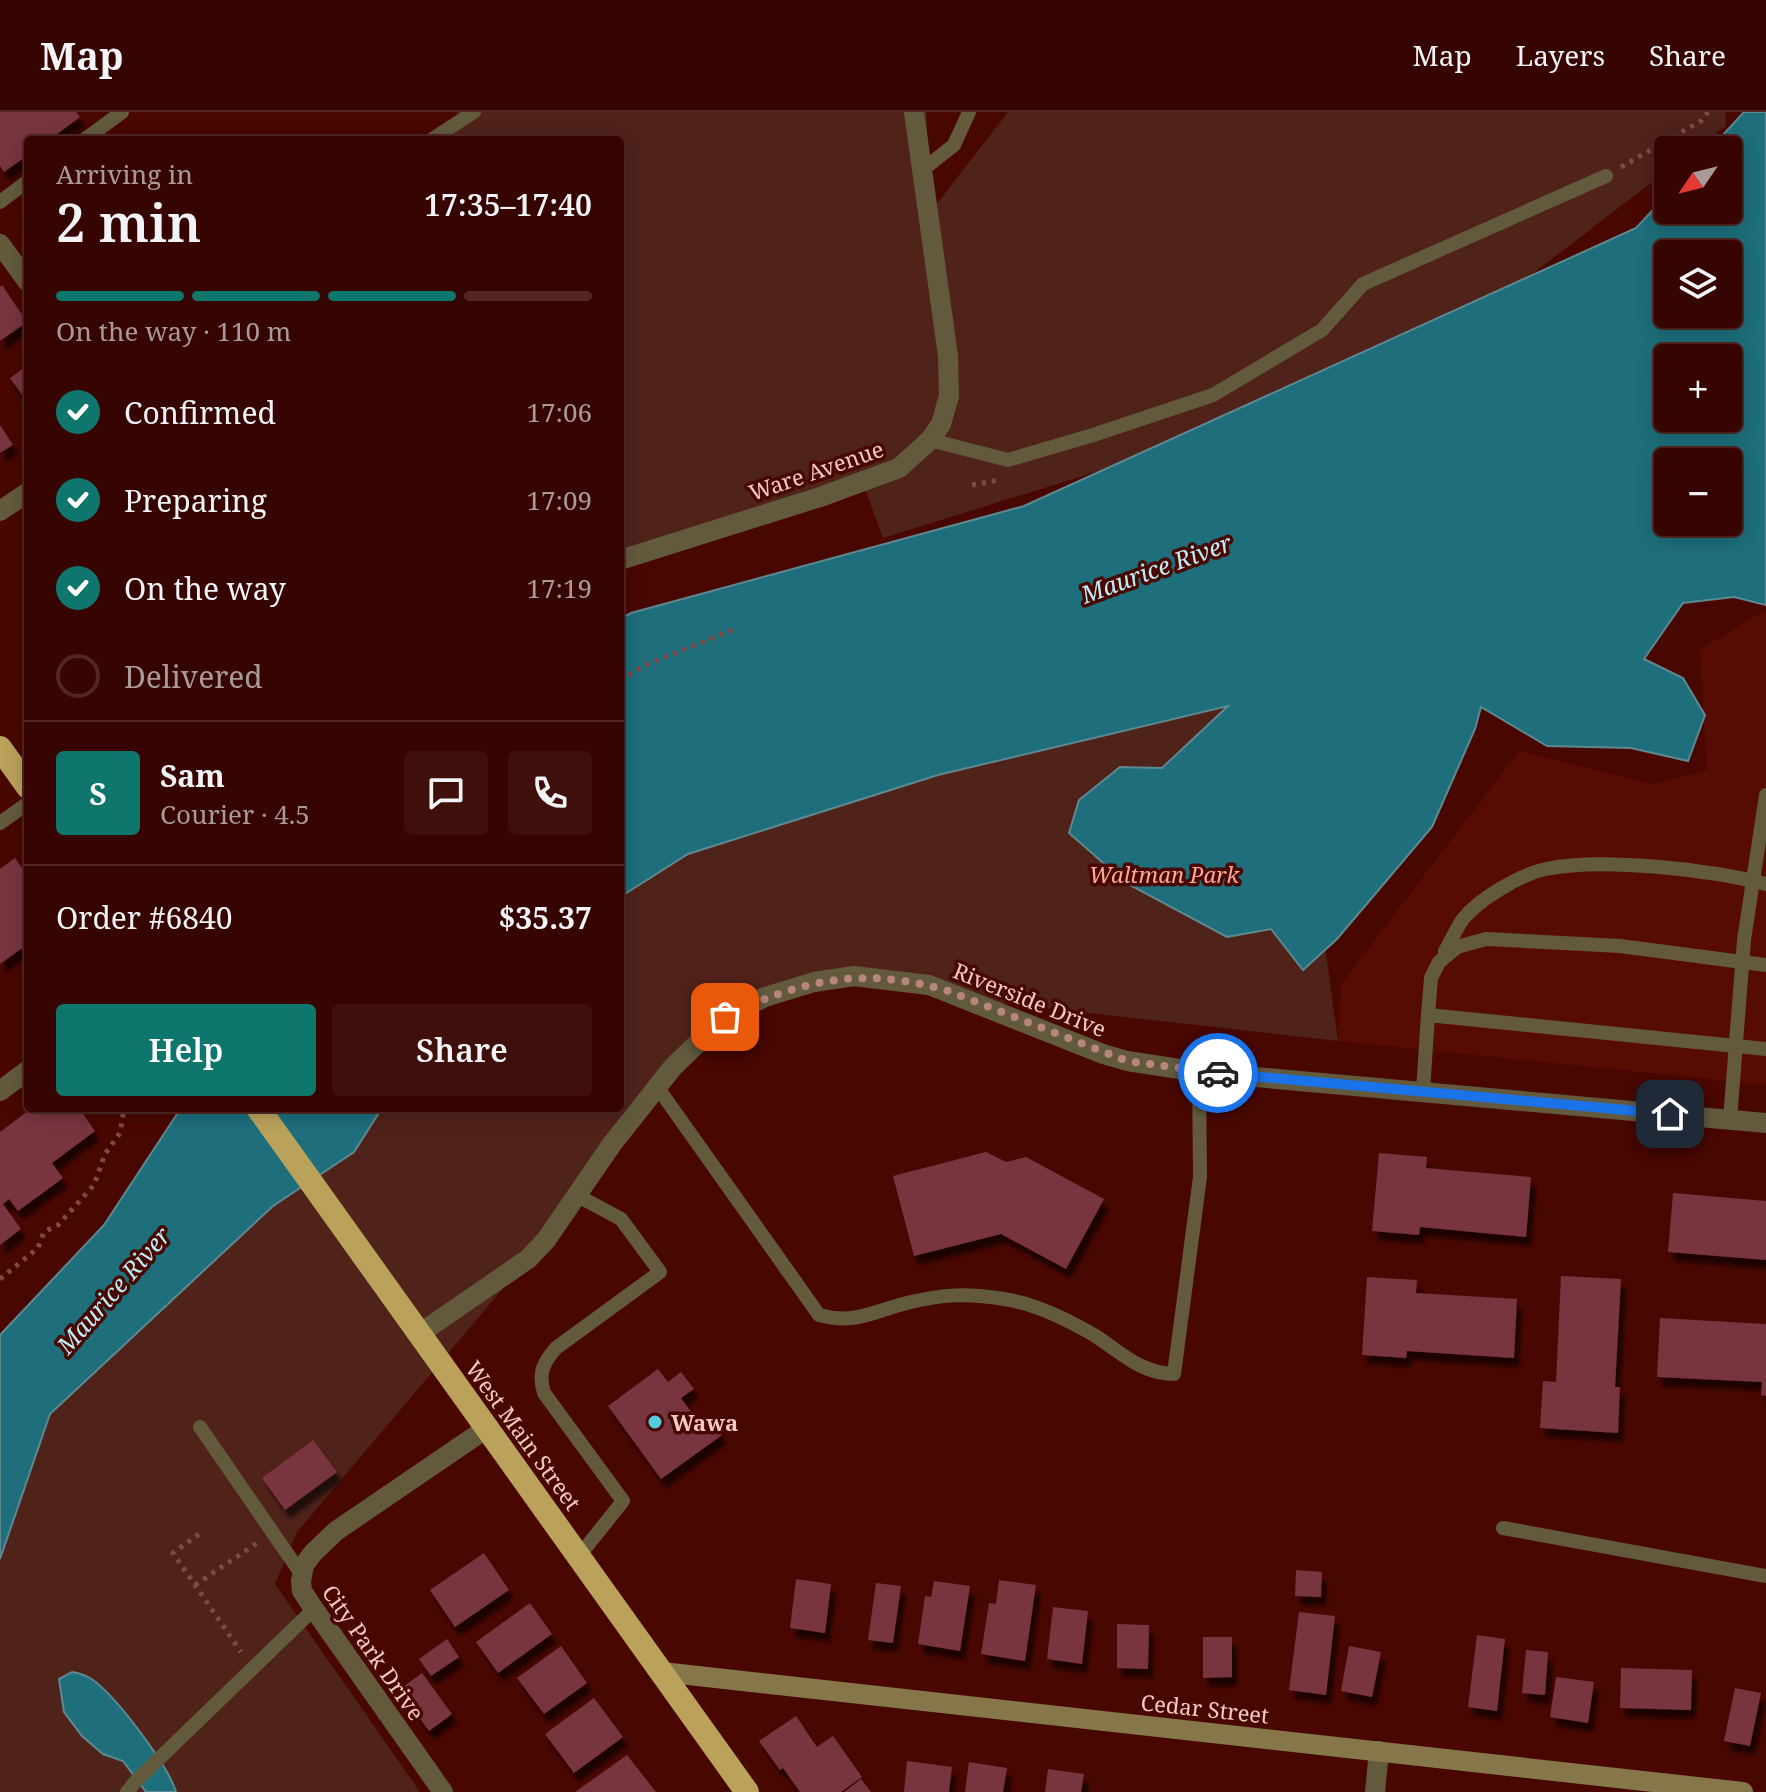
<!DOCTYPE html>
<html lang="en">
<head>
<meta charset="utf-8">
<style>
	body { margin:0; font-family:"Noto Serif",serif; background:#3e0f0b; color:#f1f3f6; height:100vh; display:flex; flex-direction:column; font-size:30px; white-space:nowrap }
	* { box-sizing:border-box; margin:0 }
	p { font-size:26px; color:#a99 }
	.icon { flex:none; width:44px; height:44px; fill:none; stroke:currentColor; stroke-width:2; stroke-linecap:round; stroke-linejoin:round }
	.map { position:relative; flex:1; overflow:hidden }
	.panel { position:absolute; left:24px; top:24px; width:600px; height:976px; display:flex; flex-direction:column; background:#370501; border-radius:8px; box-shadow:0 4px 20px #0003,0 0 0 2px #512623 }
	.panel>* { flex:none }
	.needle { width:52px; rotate:235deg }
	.controls { position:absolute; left:1654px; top:24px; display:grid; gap:16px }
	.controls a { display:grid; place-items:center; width:88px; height:88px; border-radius:8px; background:#370501; box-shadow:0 4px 20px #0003,0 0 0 2px #512623; font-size:40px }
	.pin { position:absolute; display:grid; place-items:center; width:68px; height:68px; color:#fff; margin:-34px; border-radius:16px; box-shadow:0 4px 12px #0006 }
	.courier { position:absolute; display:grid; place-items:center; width:80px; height:80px; margin:-40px; border:6px solid #1a73e8; border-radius:50%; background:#fff; color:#222; box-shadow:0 2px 10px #0007 }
	.head em { font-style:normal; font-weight:600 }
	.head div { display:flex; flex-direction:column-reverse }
	.head { display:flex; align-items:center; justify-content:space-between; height:136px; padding:0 32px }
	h1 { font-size:52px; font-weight:600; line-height:60px }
	.bar { display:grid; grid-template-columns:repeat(4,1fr); gap:12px 8px; align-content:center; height:96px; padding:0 32px }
	.bar i { height:10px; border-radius:6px; background:#512623 }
	.bar .selected { background:#0f766e }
	.bar p { grid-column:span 4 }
	.line { display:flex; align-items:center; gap:20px; padding:0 32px; border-top:2px solid #512623 }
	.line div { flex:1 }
	.round { display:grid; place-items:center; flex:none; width:84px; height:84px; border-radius:8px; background:#3e0f0b }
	ol { padding:0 32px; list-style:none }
	li { display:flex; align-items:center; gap:24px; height:88px }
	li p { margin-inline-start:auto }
	li .icon { padding:8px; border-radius:50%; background:#0f766e; color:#fff; stroke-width:4 }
	li:last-child { color:#a99 }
	li i { width:44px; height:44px; border:4px solid #512623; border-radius:50% }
	.primary-button { display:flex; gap:16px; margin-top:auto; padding:16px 32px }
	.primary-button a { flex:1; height:92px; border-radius:8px; background:#0f766e; color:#fff; font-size:32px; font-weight:600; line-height:92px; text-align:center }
	.primary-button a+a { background:#3e0f0b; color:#f1f3f6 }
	header { display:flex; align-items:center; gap:48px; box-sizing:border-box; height:112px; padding:0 40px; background:#370501; border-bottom:2px solid #512623 }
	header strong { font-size:38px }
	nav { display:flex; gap:44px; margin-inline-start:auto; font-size:28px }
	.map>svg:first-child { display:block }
	.built { fill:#570c03 }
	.green { fill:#4f221a }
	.water { fill:#1e6e7c; stroke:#5e8990; stroke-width:2; fill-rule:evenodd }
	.building { fill:#783440; filter:url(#shadow) }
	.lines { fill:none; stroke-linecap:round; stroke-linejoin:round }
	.path { stroke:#824841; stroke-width:5; stroke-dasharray:4 6; stroke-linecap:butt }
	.lane { stroke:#635a3e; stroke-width:14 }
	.street { stroke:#635a3e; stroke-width:20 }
	.secondary { stroke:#86774a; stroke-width:20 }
	.highway { stroke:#baa25a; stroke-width:24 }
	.done { stroke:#b8857d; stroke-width:8; stroke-dasharray:0 14.4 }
	.route { stroke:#1a73e8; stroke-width:10 }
	.poi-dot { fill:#55cadf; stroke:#490701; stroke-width:3 }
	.labels { text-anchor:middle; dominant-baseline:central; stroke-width:7; stroke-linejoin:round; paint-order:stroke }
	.street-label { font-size:22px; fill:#f3c9c0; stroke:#490701 }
	.park-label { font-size:22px; font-style:italic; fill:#fca999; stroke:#490701 }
	.poi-label { font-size:22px; font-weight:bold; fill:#f3c9c0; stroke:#490701; text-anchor:start }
	.water-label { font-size:24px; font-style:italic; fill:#beedf7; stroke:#490701 }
</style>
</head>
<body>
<header>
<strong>Map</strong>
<nav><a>Map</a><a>Layers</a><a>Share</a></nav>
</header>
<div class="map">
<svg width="1766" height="1680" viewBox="0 0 1766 1680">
	<defs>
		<filter id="shadow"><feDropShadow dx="5" dy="9" stdDeviation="2" flood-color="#0009"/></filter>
	</defs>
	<rect width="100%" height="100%" fill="#490701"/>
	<path class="built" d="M1766,498V973L1338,929L1342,871L1519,639L1652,672L1707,658L1700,537Z"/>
	<g class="green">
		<path d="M456,0H927L928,103L1008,0H1725L1726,14L1694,38H1668V58L1395,267L883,426L862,369L620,445V28H423L459,4Z"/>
		<path d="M1230,593L1305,687L1338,929L814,870L730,890L673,955L528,1147L297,1420L275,1472L420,1680H0V1447L50,1302L273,1094L359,996H620V785L688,742L938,663Z"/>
	</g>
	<g class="water">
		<path d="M1744,0H1766V493L1734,485L1683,491L1644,547L1683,566L1705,603L1688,649L1631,636L1547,634L1481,595L1475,617L1432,715L1337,827L1303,858L1271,817L1227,825L1126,771L1069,721L1079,688L1120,655L1162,656L1228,594L938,663L688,742L620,785V507L631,501L1024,394L1636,116L1668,82V98H1728V38H1709ZM1668,142H1728V202H1668ZM1668,246H1728V306H1668ZM1668,350H1728V410H1668Z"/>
		<path d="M181,996H382L354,1040L273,1094L50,1302L0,1447V1223L104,1113Z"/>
		<path d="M72,1560C78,1561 85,1563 90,1566C114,1581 168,1653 176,1680H146L123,1649L103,1642L82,1624L64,1600L59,1567Z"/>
	</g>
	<g class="building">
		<path d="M0,0H76L80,5L49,28H28V43L4,60L0,54Z"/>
		<path d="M2,173L27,210L0,229V175Z"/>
		<path d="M28,253V291L10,266Z"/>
		<path d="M0,313L13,333L0,341Z"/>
		<path d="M15,746L28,764V832L0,852V757Z"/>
		<path d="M32,996H79L95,1019L52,1051L63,1066L18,1099L9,1087L3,1092L21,1117L0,1133V1020Z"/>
		<path d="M986,1040L1006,1050L1026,1045L1104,1087L1066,1157L1001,1122L914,1144L893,1064Z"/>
		<path d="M1379,1041L1427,1045L1426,1056L1531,1065L1526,1125L1420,1115L1419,1123L1372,1119Z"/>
		<path d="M1673,1081L1766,1089V1148L1668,1140Z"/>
		<path d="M1561,1164L1621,1167L1615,1275H1620L1618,1321L1540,1316L1543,1269L1556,1270Z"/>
		<path d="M1367,1165L1417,1168L1416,1181L1517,1187L1514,1246L1407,1239L1406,1246L1362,1243Z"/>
		<path d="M1660,1206L1766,1212V1284L1761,1283L1762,1270L1657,1265Z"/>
		<path d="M658,1257L668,1270L681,1260L694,1277L681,1286L701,1314L710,1307L722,1323L661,1367L608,1294Z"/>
		<path d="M313,1328L337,1360L285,1398L262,1366Z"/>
		<path d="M484,1441L509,1478L455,1515L430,1478Z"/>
		<path d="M1296,1458L1322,1460L1321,1485L1295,1484Z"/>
		<path d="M796,1467L831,1472L825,1521L790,1516Z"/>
		<path d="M999,1468L1036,1473L1025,1549L981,1542L989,1491L996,1492Z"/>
		<path d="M934,1469L970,1474L960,1539L918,1532L925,1484L931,1485Z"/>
		<path d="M876,1471L901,1474L893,1531L868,1528Z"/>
		<path d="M530,1491L552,1522L498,1561L476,1530Z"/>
		<path d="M1053,1495L1088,1499L1082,1552L1047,1547Z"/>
		<path d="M1299,1500L1335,1504L1326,1583L1289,1578Z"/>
		<path d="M1117,1512L1149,1513L1148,1557L1117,1556Z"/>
		<path d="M1477,1523L1505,1527L1497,1599L1468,1595Z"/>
		<path d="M1203,1525H1232V1565L1203,1566Z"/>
		<path d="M447,1527L459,1545L431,1564L419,1547Z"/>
		<path d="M561,1534L587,1571L544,1602L517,1566Z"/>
		<path d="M1349,1534L1381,1540L1372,1585L1341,1579Z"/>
		<path d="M1526,1538L1548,1540L1545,1583L1522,1581Z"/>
		<path d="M1621,1556L1692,1558L1691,1598L1620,1596Z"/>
		<path d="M422,1561L452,1602L429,1619L399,1578Z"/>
		<path d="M1556,1565L1594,1570L1588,1611L1550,1605Z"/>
		<path d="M1735,1576L1761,1581L1750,1634L1724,1629Z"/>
		<path d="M594,1586L623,1625L574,1661L545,1622Z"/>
		<path d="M796,1604L817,1635L833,1624L862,1665L841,1680H800L783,1656L780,1658L759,1629Z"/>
		<path d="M627,1643L656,1680H575Z"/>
		<path d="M907,1649L952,1655L949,1680H904Z"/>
		<path d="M969,1650L1007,1656L1003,1680H965Z"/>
		<path d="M1048,1657L1084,1662L1081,1680H1045Z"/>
		<path d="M861,1667L871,1680H844Z"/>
	</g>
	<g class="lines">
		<g class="path">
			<path d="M1621,55L1701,9L1708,0"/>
			<path d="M972,373L999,368"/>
			<path d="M620,569L643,554L737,516"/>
			<path d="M0,1167L38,1136L44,1120L58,1113L94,1073L105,1042L120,1021L124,996"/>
			<path d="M199,1422L173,1441L241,1540"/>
			<path d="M195,1473L257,1431"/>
		</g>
		<g class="lane">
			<path d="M84,28L122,0"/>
			<path d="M431,28L474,0"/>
			<path d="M921,59L954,33L969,0"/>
			<path d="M0,90L28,69"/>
			<path d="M930,328L1008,348L1090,324L1213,283L1322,218L1363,172L1606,64"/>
			<path d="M0,711L28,691"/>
			<path d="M1445,839C1451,829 1456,817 1463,807C1479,787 1521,762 1546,757C1602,745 1711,758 1766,772"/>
			<path d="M1766,853L1620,834L1486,827L1457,835L1439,850L1431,866L1428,903L1766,937"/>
			<path d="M658,976L819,1203C855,1213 874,1199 907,1191C943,1182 968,1181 1004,1187C1036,1192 1066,1207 1094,1223C1122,1241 1140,1261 1174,1262L1200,1065L1199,960"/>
			<path d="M1423,979L1428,903"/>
			<path d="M1730,1008L1744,828L1766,683"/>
			<path d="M578,1084L621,1107L660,1160L556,1236C543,1251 538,1261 544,1281L623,1389L579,1444"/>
			<path d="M200,1315L302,1463"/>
			<path d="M1503,1416L1766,1464"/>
			<path d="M127,1680L137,1668L314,1497"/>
		</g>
		<g class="street">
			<path d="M0,132L28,170"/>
			<path d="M0,399L28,380"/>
			<path d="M620,448L820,385L899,356L930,328L941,312L949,284L948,244L914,0"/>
			<path d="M0,979L28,958"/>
			<path d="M419,1222L528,1147L546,1128L612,1032L673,955L725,905L765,885L814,870L854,864L929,873L1103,942L1127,949L1199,960L1766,1011"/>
			<path d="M443,1680L314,1497L302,1479L301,1469L304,1453L313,1441L336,1419L487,1316"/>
			<path d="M1375,1680L1379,1639"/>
		</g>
		<path class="secondary" d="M662,1560L1743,1680"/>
		<g class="highway">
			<path d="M0,636L28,675"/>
			<path d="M258,996L747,1680"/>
		</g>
	</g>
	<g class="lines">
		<path class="done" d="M725,905C801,867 865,854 948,879L1127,949L1218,961"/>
		<path class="route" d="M1218,961L1670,1002"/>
	</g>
	<circle class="poi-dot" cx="655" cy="1310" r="8"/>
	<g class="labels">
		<g class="street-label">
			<text transform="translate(816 358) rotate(-19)">Ware Avenue</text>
			<text transform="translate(1030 887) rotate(22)">Riverside Drive</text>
			<text transform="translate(524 1323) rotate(54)">West Main Street</text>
			<text transform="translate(374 1540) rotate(55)">City Park Drive</text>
			<text transform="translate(1205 1596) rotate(6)">Cedar Street</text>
		</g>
		<g class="park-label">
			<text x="1164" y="762">Waltman Park</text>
		</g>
		<g class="poi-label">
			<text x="671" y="1310">Wawa</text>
		</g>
		<g class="water-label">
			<text transform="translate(1156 456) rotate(-20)">Maurice River</text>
			<text transform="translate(113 1178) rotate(-49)">Maurice River</text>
		</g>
	</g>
</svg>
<div class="controls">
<a><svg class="needle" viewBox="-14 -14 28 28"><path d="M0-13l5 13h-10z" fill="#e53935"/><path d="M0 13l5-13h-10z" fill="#a99"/></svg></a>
<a><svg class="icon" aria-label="layers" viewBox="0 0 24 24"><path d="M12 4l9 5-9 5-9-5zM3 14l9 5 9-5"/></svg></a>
<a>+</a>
<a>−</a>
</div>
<div class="pin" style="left:725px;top:905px;background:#ea580c"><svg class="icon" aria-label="bag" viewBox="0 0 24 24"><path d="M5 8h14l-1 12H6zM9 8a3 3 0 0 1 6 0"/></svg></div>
<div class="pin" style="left:1670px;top:1002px;background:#1f2937"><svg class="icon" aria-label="home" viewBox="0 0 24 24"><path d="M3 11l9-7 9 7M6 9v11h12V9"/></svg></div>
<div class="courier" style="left:1218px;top:961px"><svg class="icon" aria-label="car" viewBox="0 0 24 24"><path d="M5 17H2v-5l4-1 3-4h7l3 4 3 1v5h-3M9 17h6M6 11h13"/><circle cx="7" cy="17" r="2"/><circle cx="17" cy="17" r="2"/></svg></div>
<section class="panel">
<div class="head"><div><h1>2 min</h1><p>Arriving in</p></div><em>17:35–17:40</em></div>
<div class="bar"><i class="selected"></i><i class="selected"></i><i class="selected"></i><i></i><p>On the way · 110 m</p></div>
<ol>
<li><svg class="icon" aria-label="check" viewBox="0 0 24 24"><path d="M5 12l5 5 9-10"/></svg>Confirmed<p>17:06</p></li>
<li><svg class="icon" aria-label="check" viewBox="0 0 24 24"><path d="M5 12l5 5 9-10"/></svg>Preparing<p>17:09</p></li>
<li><svg class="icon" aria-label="check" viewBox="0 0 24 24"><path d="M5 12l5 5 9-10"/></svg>On the way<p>17:19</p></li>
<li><i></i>Delivered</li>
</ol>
<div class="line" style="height:144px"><b class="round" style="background:#0f766e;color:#fff">S</b><div><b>Sam</b><p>Courier · 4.5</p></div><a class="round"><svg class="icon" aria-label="chat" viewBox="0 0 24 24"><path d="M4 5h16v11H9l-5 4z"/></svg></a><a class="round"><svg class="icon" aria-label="phone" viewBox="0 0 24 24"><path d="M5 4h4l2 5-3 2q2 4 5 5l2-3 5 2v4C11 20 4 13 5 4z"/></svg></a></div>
<div class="line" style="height:104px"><div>Order #6840</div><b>$35.37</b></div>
<div class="primary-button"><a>Help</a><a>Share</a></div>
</section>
</div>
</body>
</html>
